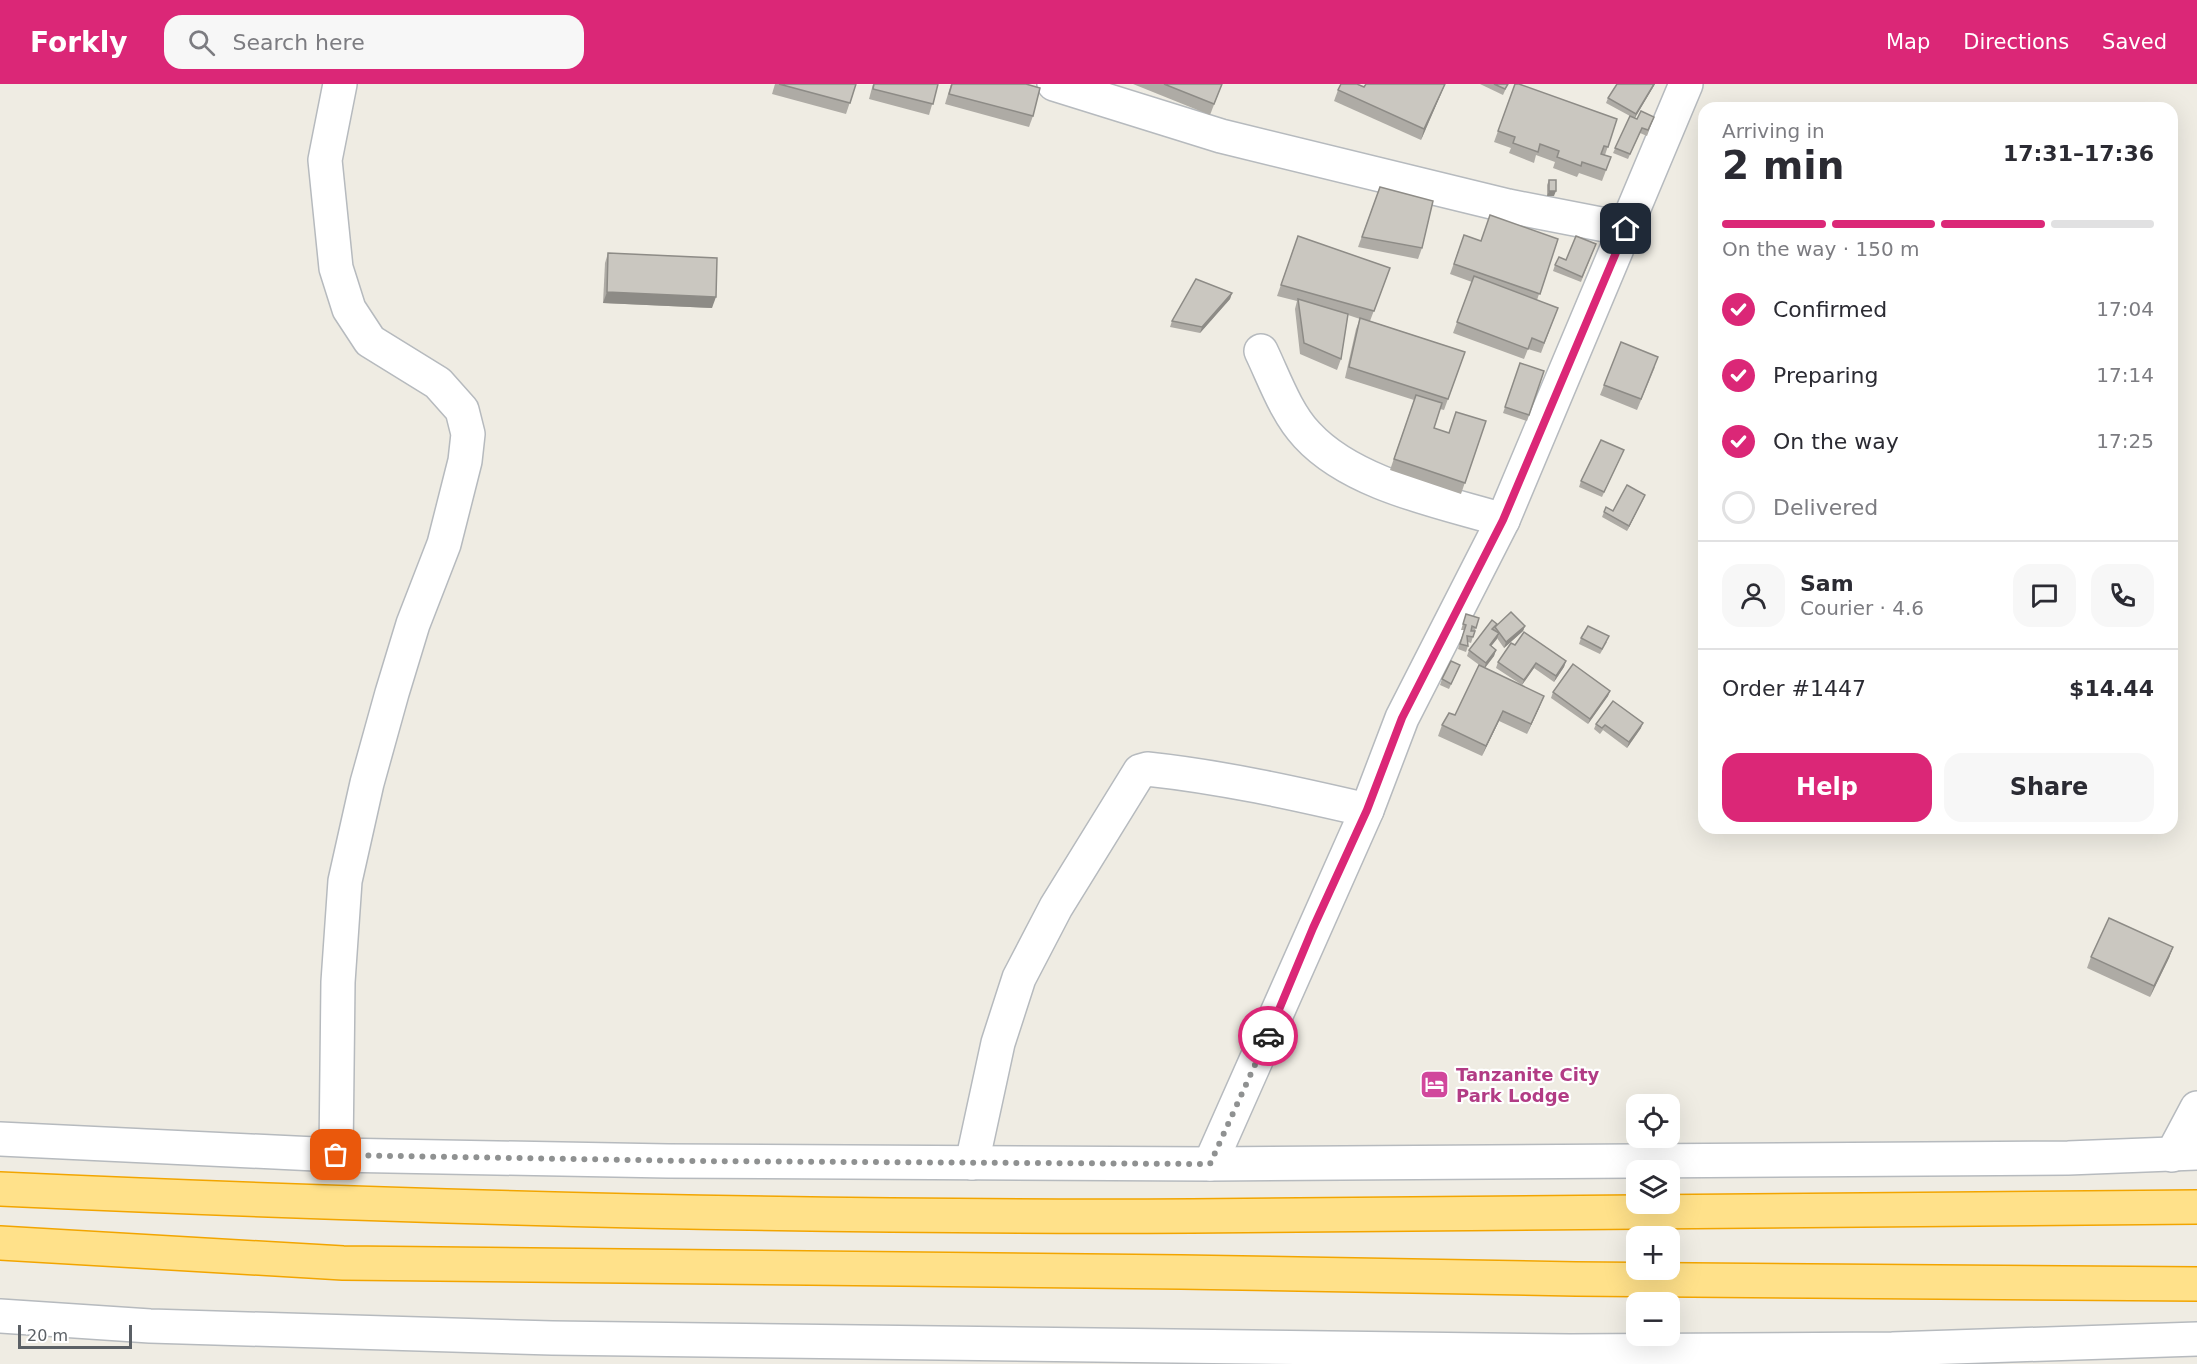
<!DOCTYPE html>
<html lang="en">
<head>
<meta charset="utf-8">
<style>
	body { margin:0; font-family:"DejaVu Sans",sans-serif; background:#f7f7f7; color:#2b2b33; height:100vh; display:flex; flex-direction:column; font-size:22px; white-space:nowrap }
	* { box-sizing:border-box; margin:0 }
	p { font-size:20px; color:#7c7c81 }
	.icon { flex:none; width:33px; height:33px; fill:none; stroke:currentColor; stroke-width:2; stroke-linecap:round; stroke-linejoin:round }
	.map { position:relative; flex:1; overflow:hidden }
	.side { position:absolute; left:1698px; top:18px; width:480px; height:732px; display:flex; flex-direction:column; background:#fff; border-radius:18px; box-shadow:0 6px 24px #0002 }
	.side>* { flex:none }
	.buttons { position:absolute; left:1626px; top:1010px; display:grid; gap:12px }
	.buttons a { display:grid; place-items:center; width:54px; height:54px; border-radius:12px; background:#fff; box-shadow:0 6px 24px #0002; font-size:30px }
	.scale { position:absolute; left:18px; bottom:15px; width:114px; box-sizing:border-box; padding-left:6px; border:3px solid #5b6065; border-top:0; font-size:16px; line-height:21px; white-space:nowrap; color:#5b6065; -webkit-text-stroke:4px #fff; paint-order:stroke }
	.pin { position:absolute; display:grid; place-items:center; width:51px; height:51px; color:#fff; margin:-26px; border-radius:12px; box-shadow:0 3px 9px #0006 }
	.courier { position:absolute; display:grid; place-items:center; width:60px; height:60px; margin:-30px; border:4px solid #db2777; border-radius:50%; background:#fff; color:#222; box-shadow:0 2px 8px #0007 }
	.headline em { font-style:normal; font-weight:600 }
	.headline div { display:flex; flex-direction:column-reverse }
	.headline { display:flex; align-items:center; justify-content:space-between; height:102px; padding:0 24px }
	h1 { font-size:39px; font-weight:600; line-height:45px }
	.bar { display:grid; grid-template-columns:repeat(4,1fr); gap:9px 6px; align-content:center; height:72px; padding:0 24px }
	.bar i { height:8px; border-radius:4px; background:#e1e1e2 }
	.bar .selected { background:#db2777 }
	.bar p { grid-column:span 4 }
	.line { display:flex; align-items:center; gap:15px; padding:0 24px; border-top:2px solid #e1e1e2 }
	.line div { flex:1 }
	.round { display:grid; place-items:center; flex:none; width:63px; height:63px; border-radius:18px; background:#f7f7f7 }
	ol { padding:0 24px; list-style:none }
	li { display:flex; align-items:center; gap:18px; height:66px }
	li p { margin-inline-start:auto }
	li .icon { padding:6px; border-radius:50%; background:#db2777; color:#fff; stroke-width:4 }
	li:last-child { color:#7c7c81 }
	li i { width:33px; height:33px; border:3px solid #e1e1e2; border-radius:50% }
	.cta { display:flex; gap:12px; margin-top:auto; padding:12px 24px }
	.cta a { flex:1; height:69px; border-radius:18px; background:#db2777; color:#fff; font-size:24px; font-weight:600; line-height:69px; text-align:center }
	.cta a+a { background:#f7f7f7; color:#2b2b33 }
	header { display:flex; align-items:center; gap:36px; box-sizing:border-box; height:84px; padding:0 30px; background:#db2777; color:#fff }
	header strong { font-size:28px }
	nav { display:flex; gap:33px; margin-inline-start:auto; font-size:21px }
	.search { width:420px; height:54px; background:#f7f7f7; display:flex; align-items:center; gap:15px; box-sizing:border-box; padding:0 21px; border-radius:18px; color:#7c7c81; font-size:22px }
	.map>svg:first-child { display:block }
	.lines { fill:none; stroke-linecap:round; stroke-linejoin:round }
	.minor-casing { stroke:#b6babe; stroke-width:36 }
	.highway-casing { stroke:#f2a500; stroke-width:36 }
	.minor { stroke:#fff; stroke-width:33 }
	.highway { stroke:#ffe18a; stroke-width:33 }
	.wall { fill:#aeaba5 }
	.shaded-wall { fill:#8d8b86 }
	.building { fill:#cac7c0; stroke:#8d8b86; stroke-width:1.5 }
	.done { stroke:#8f9191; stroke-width:6; stroke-dasharray:0 10.8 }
	.route { stroke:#db2777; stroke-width:8 }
	.labels { text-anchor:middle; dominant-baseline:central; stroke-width:4.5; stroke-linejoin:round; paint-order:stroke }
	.hotel-label { font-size:18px; font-weight:bold; fill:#b23c85; stroke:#fff; text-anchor:start }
</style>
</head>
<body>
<header>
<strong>Forkly</strong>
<div class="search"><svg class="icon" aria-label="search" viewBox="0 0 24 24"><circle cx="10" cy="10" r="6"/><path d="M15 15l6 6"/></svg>Search here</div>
<nav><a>Map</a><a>Directions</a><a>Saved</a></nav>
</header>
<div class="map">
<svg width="2197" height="1280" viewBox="0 0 2197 1280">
	<rect width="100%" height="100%" fill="#efece3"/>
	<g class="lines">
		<defs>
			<g id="minor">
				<path d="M1054,0L1221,52L1508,122L1626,145"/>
				<path d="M1261,267C1274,294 1286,329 1307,351C1353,401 1440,417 1503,436"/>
				<path d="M0,1055L336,1071L668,1077L1210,1080L2068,1074L2197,1069"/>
				<path d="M336,1071L338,898L345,797L367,699L392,609L413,540L444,460L465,377L468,350L462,326L438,299L370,257L349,225L336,184L325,76L340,0"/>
				<path d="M2172,1071L2197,1024"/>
				<path d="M972,1079L998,959L1019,894L1056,823L1140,687L1147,685C1222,693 1294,709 1367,726"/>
				<path d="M1210,1080L1367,726L1402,634L1503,436L1686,0"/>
				<path d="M0,1232L150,1242L552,1254L1570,1267L1892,1265L2197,1255"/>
			</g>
			<g id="highway">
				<path d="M0,1105C397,1123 795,1134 1192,1132C1527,1130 1862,1125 2197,1123"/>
				<path d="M0,1159L343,1179L1181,1188L1576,1195L2197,1200"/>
			</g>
		</defs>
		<use href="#minor" class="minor-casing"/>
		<use href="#highway" class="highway-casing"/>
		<use href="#minor" class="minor"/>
		<use href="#highway" class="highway"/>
	</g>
	<g class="wall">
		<path d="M775,0H856L846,30L772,10Z"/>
		<path d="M873,0H938L929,31L869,15Z"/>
		<path d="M951,0H1026L1033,32L1029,43L945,20Z"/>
		<path d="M1133,0H1222L1210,31Z"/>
		<path d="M1445,0L1421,56L1334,17L1338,6Z"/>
		<path d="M1480,0H1508L1503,11Z"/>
		<path d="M1515,0L1617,35L1605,71L1611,73L1602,97L1579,89L1577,93L1553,84L1555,78L1536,71L1534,79L1509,69L1511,64L1494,58Z"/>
		<path d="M1617,0H1655L1635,34L1637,35L1654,33L1647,52L1640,49L1628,75L1613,69L1630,32L1606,19L1608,14Z"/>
		<path d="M1549,96L1554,112H1547V101Z"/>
		<path d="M1380,103L1422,164L1418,175L1358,163Z"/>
		<path d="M1464,151L1481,157L1558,155L1537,216L1558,224L1541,269L1528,265L1524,275L1453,249L1472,198L1450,190Z"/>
		<path d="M1298,152L1390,184L1370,237L1465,268L1444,326L1440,325L1434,344L1449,349L1486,337L1461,410L1390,386L1414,316L1345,294L1356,245L1360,235L1348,231L1341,275L1337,286L1300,270L1295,225L1297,217L1277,212Z"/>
		<path d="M1596,160L1581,198L1553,187L1555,181Z"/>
		<path d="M608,169L712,224L603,219L605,179Z"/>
		<path d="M1232,209L1230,215L1200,249L1170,243L1172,237Z"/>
		<path d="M1520,279L1544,287L1527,337L1503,329Z"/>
		<path d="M1655,283L1637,326L1600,311L1604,301Z"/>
		<path d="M1624,366L1602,413L1579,403L1581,397Z"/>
		<path d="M1645,411L1627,447L1602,433L1604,428L1613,427Z"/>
		<path d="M1466,530L1479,534L1471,559L1468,558V562L1466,568L1458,565L1464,546H1461Z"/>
		<path d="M1497,540L1494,547L1495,543L1525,542L1523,547L1504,564L1497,554L1491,562L1496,566L1494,572L1485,584L1540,622L1527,650L1499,637L1482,672L1438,652L1442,641L1455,631L1482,583L1467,572L1469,566Z"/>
		<path d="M1581,554L1607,558L1600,570L1579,560Z"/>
		<path d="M1515,561L1566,577L1564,583L1554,598L1534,584L1522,601L1496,584L1498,578Z"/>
		<path d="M1460,581L1449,605L1440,601L1442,595Z"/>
		<path d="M1610,607L1608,612L1588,640L1551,614L1553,608Z"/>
		<path d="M1596,640L1641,644L1627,664L1603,646L1600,650L1594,645Z"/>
		<path d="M2173,863L2169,874L2150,913L2087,884L2091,873Z"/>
	</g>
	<g class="shaded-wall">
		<path d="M1445,0L1441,10L1421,56L1424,45Z"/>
		<path d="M1654,0H1655L1634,35L1636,30Z"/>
		<path d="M1549,107H1556L1554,112H1547Z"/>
		<path d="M607,208L716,213L712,224L603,219Z"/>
		<path d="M1232,209L1230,215L1200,249L1202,243Z"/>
		<path d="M1645,411L1643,416L1627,447L1629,442Z"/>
		<path d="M1525,542L1523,547L1504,564L1506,558Z"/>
		<path d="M1499,549L1497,555L1488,566L1490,561Z"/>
		<path d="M1496,566L1494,572L1484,585L1486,579Z"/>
		<path d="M1566,577L1564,583L1554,598L1556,592Z"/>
		<path d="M1536,579L1534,584L1522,601L1524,596Z"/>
		<path d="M1610,607L1608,612L1588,640L1590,635Z"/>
		<path d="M1544,612L1540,622L1527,650L1531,640Z"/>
		<path d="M1503,627L1499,637L1482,672L1486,662Z"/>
		<path d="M1643,639L1641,644L1627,664L1629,658Z"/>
		<path d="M2173,863L2169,874L2150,913L2154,902Z"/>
	</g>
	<g class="building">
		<path d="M779,0H856L850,19Z"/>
		<path d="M874,0H938L933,20L873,5Z"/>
		<path d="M952,0H1026L1040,4L1033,32L949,10Z"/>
		<path d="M1164,0H1222L1214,20Z"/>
		<path d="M1341,0H1357L1364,3L1366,0H1445L1424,45L1338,6Z"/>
		<path d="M1494,0H1508L1505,5Z"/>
		<path d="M1515,0H1519L1617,35L1608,63L1604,62L1601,70L1611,73L1606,86L1582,78L1581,82L1557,73L1559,67L1540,60L1538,68L1513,59L1515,53L1498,47Z"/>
		<path d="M1617,0H1654L1636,30L1608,14Z"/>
		<path d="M1641,27L1654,33L1648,46L1642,44L1630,70L1615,64L1630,32L1637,35Z"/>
		<rect x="1549" y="96" width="7" height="11"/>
		<path d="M1380,103L1433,117L1422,164L1362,153Z"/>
		<path d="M1490,131L1558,155L1540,210L1454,180L1464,151L1481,157Z"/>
		<path d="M1298,152L1390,184L1374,227L1281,201Z"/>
		<path d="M1576,152L1596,160L1582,193L1555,181L1559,173L1566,176Z"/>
		<path d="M608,169L717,174L716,213L607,208Z"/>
		<path d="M1474,192L1558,224L1544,259L1532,254L1528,265L1457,238Z"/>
		<path d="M1196,195L1232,209L1202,243L1172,237Z"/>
		<path d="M1298,215L1348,230L1341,275L1304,259Z"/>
		<path d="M1360,234L1465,268L1448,315L1349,283Z"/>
		<path d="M1621,258L1658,273L1641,315L1604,301Z"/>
		<path d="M1520,279L1544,287L1529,331L1505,323Z"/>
		<path d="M1416,311L1442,319L1434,344L1449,349L1456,328L1486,337L1465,399L1394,375Z"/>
		<path d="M1601,356L1624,366L1604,408L1581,397Z"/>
		<path d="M1627,401L1645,411L1629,442L1604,428L1606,423L1613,427Z"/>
		<path d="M1511,528L1525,542L1506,558L1495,543Z"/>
		<path d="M1466,530L1479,534L1476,544L1472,542L1471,547H1475L1473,553L1467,552L1468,562L1460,560L1466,541L1463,540Z"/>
		<path d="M1492,536L1497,540L1492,545L1499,549L1490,561L1496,566L1486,579L1469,566Z"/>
		<path d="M1588,542L1609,552L1602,565L1581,554Z"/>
		<path d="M1524,548L1566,577L1556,592L1536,579L1524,596L1498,578L1511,559L1515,561Z"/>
		<path d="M1451,577L1460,581L1451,600L1442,595Z"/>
		<path d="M1573,580L1610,607L1590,635L1553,608Z"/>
		<path d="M1479,581L1544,612L1531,640L1503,627L1486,662L1442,641L1449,629L1455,631Z"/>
		<path d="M1613,617L1643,639L1629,658L1605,641L1602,644L1596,640Z"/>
		<path d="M2109,834L2173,863L2154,902L2091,873Z"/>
	</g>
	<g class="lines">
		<path class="done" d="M336,1071L692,1077L1210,1080L1268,952"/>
		<path class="route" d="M1268,952L1313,844L1367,726L1402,634L1503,436L1626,145"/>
	</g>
	<defs>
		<symbol id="hotel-square" viewBox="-11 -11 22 22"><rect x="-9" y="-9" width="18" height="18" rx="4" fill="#d1479c" stroke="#fff"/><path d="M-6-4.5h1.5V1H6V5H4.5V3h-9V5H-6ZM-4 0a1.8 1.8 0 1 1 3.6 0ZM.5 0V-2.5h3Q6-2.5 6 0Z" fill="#fff"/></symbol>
	</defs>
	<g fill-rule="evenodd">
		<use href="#hotel-square" x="1418" y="984" width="33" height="33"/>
	</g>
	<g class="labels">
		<g class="hotel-label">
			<text x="1456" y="990">Tanzanite City<tspan x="1456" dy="21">Park Lodge</tspan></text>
		</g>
	</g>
</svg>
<div class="buttons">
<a><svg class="icon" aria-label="locate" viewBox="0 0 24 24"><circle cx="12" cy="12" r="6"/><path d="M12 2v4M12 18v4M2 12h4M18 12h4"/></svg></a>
<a><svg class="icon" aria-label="layers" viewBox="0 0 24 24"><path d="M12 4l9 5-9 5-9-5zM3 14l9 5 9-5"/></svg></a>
<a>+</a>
<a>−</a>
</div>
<div class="scale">20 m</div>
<div class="pin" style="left:336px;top:1071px;background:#ea580c"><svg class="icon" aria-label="bag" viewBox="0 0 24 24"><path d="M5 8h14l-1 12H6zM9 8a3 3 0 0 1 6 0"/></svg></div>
<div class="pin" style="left:1626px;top:145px;background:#1f2937"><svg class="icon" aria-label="home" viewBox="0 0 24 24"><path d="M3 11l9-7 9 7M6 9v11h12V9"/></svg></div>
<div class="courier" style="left:1268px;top:952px"><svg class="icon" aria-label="car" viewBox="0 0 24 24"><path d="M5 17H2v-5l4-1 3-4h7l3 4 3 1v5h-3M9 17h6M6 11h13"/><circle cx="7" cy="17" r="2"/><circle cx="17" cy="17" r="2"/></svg></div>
<section class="side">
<div class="headline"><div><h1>2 min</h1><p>Arriving in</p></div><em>17:31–17:36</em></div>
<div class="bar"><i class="selected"></i><i class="selected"></i><i class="selected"></i><i></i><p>On the way · 150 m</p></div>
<ol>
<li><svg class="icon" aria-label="check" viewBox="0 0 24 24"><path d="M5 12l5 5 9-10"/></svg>Confirmed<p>17:04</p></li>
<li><svg class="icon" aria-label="check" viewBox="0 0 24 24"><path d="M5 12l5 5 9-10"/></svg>Preparing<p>17:14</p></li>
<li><svg class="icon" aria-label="check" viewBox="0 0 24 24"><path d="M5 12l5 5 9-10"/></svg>On the way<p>17:25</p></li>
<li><i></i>Delivered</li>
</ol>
<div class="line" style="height:108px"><a class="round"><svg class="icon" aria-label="person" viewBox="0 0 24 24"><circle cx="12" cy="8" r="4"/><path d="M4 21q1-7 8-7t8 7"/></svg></a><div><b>Sam</b><p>Courier · 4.6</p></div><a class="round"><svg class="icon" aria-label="chat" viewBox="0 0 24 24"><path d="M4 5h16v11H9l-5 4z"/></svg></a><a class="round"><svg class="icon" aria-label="phone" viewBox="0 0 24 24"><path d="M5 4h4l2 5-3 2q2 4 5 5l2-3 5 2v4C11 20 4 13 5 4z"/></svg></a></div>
<div class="line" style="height:78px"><div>Order #1447</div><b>$14.44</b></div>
<div class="cta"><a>Help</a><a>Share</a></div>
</section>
</div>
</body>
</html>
